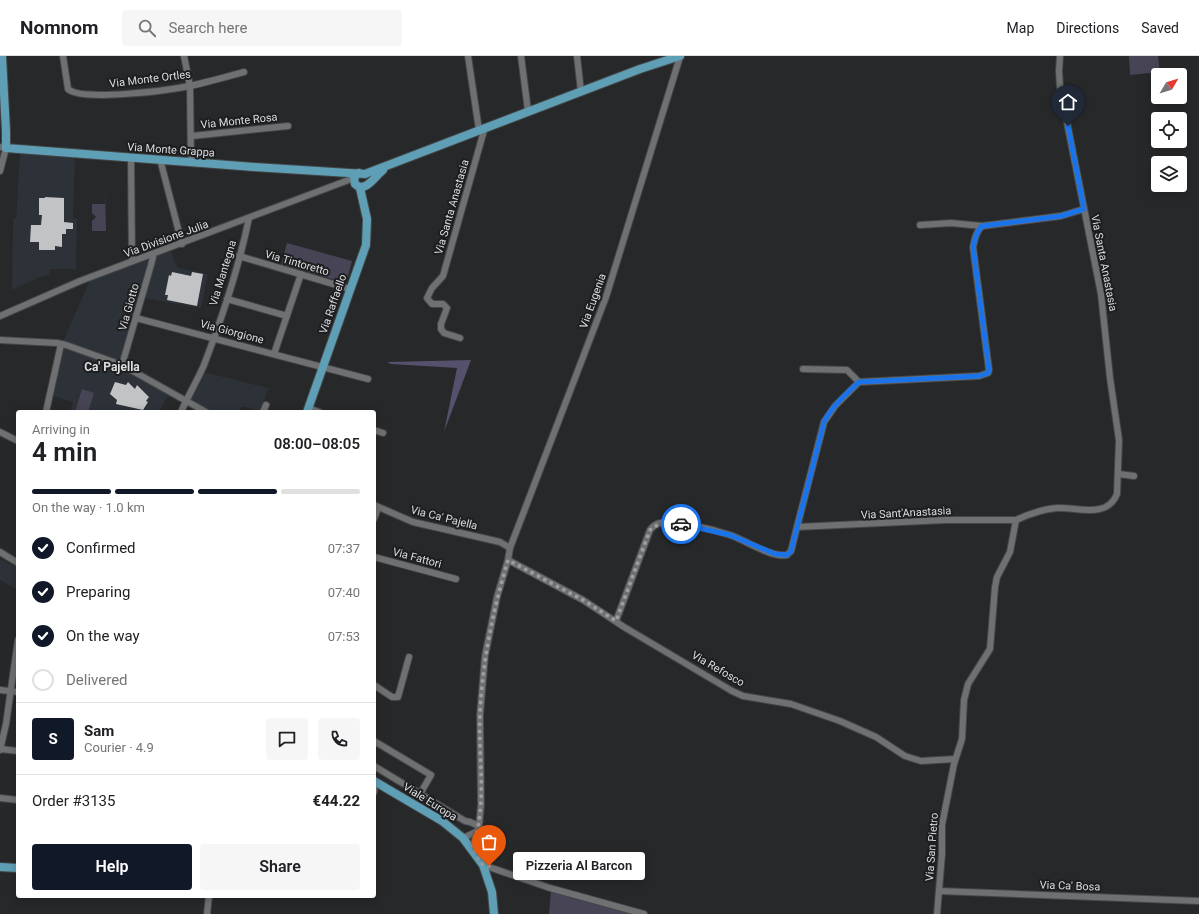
<!DOCTYPE html>
<html lang="en">
<head>
<meta charset="utf-8">
<style>
	body { margin:0; font-family:Roboto,sans-serif; background:#f6f6f6; color:#202124; height:100vh; display:flex; flex-direction:column; font-size:15px; white-space:nowrap }
	* { box-sizing:border-box; margin:0 }
	p { font-size:13px; color:#757577 }
	.icon { flex:none; width:22px; height:22px; fill:none; stroke:currentColor; stroke-width:2; stroke-linecap:round; stroke-linejoin:round }
	.map { position:relative; flex:1; overflow:hidden }
	.panel { position:absolute; left:16px; top:354px; width:360px; height:488px; display:flex; flex-direction:column; background:#fff; border-radius:4px; box-shadow:0 2px 10px #0003 }
	.panel>* { flex:none }
	.needle { width:26px; rotate:52deg }
	.fabs { position:absolute; left:1151px; top:12px; display:grid; gap:8px }
	.fabs a { display:grid; place-items:center; width:36px; height:36px; border-radius:4px; background:#fff; box-shadow:0 2px 10px #0003; font-size:20px }
	.pin { position:absolute; display:grid; place-items:center; width:34px; height:34px; color:#fff; margin:-41px -17px; border-radius:50% 50% 50% 0; rotate:-45deg; box-shadow:0 0 4px #0007 }
	.pin .icon { rotate:45deg }
	.courier { position:absolute; display:grid; place-items:center; width:40px; height:40px; margin:-20px; border:3px solid #1a73e8; border-radius:50%; background:#fff; color:#222; box-shadow:0 1px 5px #0007 }
	.bubble { position:absolute; height:28px; border-radius:4px; background:#fff; box-shadow:0 2px 10px #0003; font-size:13px; font-weight:600; line-height:28px; text-align:center }
	.head em { font-style:normal; font-weight:600 }
	.head div { display:flex; flex-direction:column-reverse }
	.head { display:flex; align-items:center; justify-content:space-between; height:68px; padding:0 16px }
	h1 { font-size:26px; font-weight:600; line-height:30px }
	.bar { display:grid; grid-template-columns:repeat(4,1fr); gap:6px 4px; align-content:center; height:48px; padding:0 16px }
	.bar i { height:5px; border-radius:3px; background:#e0e0e0 }
	.bar .on { background:#111827 }
	.bar p { grid-column:span 4 }
	.line { display:flex; align-items:center; gap:10px; padding:0 16px; border-top:1px solid #e0e0e0 }
	.line div { flex:1 }
	.round { display:grid; place-items:center; flex:none; width:42px; height:42px; border-radius:4px; background:#f6f6f6 }
	ol { padding:0 16px; list-style:none }
	li { display:flex; align-items:center; gap:12px; height:44px }
	li p { margin-inline-start:auto }
	li .icon { padding:4px; border-radius:50%; background:#111827; color:#fff; stroke-width:4 }
	li:last-child { color:#757577 }
	li i { width:22px; height:22px; border:2px solid #e0e0e0; border-radius:50% }
	.button { display:flex; gap:8px; margin-top:auto; padding:8px 16px }
	.button a { flex:1; height:46px; border-radius:4px; background:#111827; color:#fff; font-size:16px; font-weight:600; line-height:46px; text-align:center }
	.button a+a { background:#f6f6f6; color:#202124 }
	header { display:flex; align-items:center; gap:24px; box-sizing:border-box; height:56px; padding:0 20px; background:#fff; border-bottom:1px solid #e0e0e0 }
	header strong { font-size:19px }
	nav { display:flex; gap:22px; margin-inline-start:auto; font-size:14px }
	.search { width:280px; height:36px; background:#f6f6f6; display:flex; align-items:center; gap:10px; box-sizing:border-box; padding:0 14px; border-radius:4px; color:#757577; font-size:15px }
	.map>svg:first-child { display:block }
	.built { fill:#2c3238 }
	.green { fill:#474456 }
	.forest { fill:#55506b }
	.building { fill:#c1c3c5 }
	.lines { fill:none; stroke-linecap:round; stroke-linejoin:round }
	.minor-casing { stroke:#444647; stroke-width:8 }
	.major-casing { stroke:#444647; stroke-width:10 }
	.minor { stroke:#6e7072; stroke-width:6 }
	.major { stroke:#5e9fb6; stroke-width:8 }
	.done { stroke:#9c9e9f; stroke-width:4; stroke-dasharray:0 7.2 }
	.route { stroke:#1a73e8; stroke-width:5 }
	.labels { text-anchor:middle; dominant-baseline:central; stroke-width:4; stroke-linejoin:round; paint-order:stroke }
	.street-label { font-size:11px; fill:#dcddde; stroke:#1d1e20 }
	.neighbourhood-label { font-size:12px; font-weight:bold; fill:#dcddde; stroke:#1d1e20 }
</style>
</head>
<body>
<header>
<strong>Nomnom</strong>
<div class="search"><svg class="icon" aria-label="search" viewBox="0 0 24 24"><circle cx="10" cy="10" r="6"/><path d="M15 15l6 6"/></svg>Search here</div>
<nav><a>Map</a><a>Directions</a><a>Saved</a></nav>
</header>
<div class="map">
<svg width="1199" height="858" viewBox="0 0 1199 858">
	<rect width="100%" height="100%" fill="#26282a"/>
	<g class="built">
		<path d="M20,97L75,98L73,162L77,163L76,213H50V219L42,220L12,234L13,163L16,162Z"/>
		<path d="M170,194L178,212L208,218L201,252L143,242L125,306L171,334L159,356H70L73,346L48,338L62,288L90,224L142,206Z"/>
		<path d="M204,316L272,333H268L260,356L242,350L238,356H212L190,344Z"/>
		<path d="M18,501V534L0,524V503L16,511Z"/>
	</g>
	<g class="green">
		<path d="M1129,0H1158L1160,16L1130,19Z"/>
		<path d="M105,134L106,175H92V165L96,161L92,157V148H105Z"/>
		<path d="M287,187L352,205L347,224L343,226L281,209Z"/>
		<path d="M82,333L94,337L88,356H75Z"/>
		<path d="M551,834L572,842L633,858H549Z"/>
	</g>
	<path class="forest" d="M471,304L444,376L457,312L391,308L387,306Z"/>
	<g class="building">
		<path d="M45,141L64,142V166L73,167V173H66V178H62V191L55,190V194H39V186H30L31,169H41L42,159H39V142H45Z"/>
		<path d="M172,216L191,220L192,216L203,218L197,250L167,244L168,239H165L169,219L171,220Z"/>
		<path d="M115,326L126,329L128,326L135,333L137,329L149,341L146,345L148,346L143,354L116,348L117,344L110,338Z"/>
	</g>
	<g class="lines">
		<defs>
			<g id="minor">
				<path d="M63,0L68,33C82,46 170,34 190,30C208,26 226,21 244,16"/>
				<path d="M184,0L190,30L191,106"/>
				<path d="M468,0L479,74"/>
				<path d="M521,0L528,55"/>
				<path d="M577,0L581,36"/>
				<path d="M192,80L288,70"/>
				<path d="M0,91L6,92L0,115"/>
				<path d="M131,102L132,205"/>
				<path d="M160,103L182,188"/>
				<path d="M920,169L951,167L982,170L1061,160L1084,153"/>
				<path d="M239,200L350,233"/>
				<path d="M227,243L287,260"/>
				<path d="M0,260L80,225L354,122"/>
				<path d="M136,262L368,323"/>
				<path d="M460,282L444,277L441,273V268L447,252L443,248H432L427,242L432,232L443,220L485,71"/>
				<path d="M0,284L57,287L66,289L122,309L206,356"/>
				<path d="M274,298L301,218"/>
				<path d="M122,309L151,209L153,201L152,198"/>
				<path d="M803,313L847,314L859,326"/>
				<path d="M308,352L319,356"/>
				<path d="M46,356L61,288"/>
				<path d="M181,356C188,340 197,325 204,309C222,262 239,211 249,162"/>
				<path d="M263,356L266,349"/>
				<path d="M374,374L383,377"/>
				<path d="M0,376L18,385"/>
				<path d="M1119,418L1134,420"/>
				<path d="M374,449L413,466L500,486L510,492"/>
				<path d="M374,463L378,452"/>
				<path d="M797,471L824,366L835,350L859,326L979,320L988,317L989,314L973,191C975,182 976,176 982,170"/>
				<path d="M0,496L18,507"/>
				<path d="M374,501L456,523"/>
				<path d="M508,504L583,544L624,571L732,635L743,640L791,648L840,665L876,681L905,700L921,705L955,703"/>
				<path d="M616,565L650,474C653,470 656,468 660,467C675,463 714,474 730,479C745,484 771,502 787,499L791,495L797,471L945,464H1016"/>
				<path d="M374,629L392,641H398L409,601"/>
				<path d="M0,634L18,636"/>
				<path d="M374,685L431,719L420,738"/>
				<path d="M0,693L18,695"/>
				<path d="M0,694L6,668L18,584"/>
				<path d="M374,710L465,765L470,766L479,770"/>
				<path d="M374,736L375,725"/>
				<path d="M0,742L18,744"/>
				<path d="M463,782L478,775"/>
				<path d="M472,792L479,770L481,749L480,659L485,600L497,541L508,504L510,492L606,241L679,4L678,0"/>
				<path d="M483,809L550,832L644,858"/>
				<path d="M939,835L1199,845"/>
				<path d="M207,858L209,840"/>
				<path d="M937,858L942,798V769L954,708L962,683L964,644L968,628L990,593L995,531L997,521L1010,496L1016,464C1029,458 1042,453 1057,452C1078,451 1107,463 1117,438L1119,384L1110,322L1101,238L1060,31L1059,15L1060,0"/>
			</g>
			<g id="major">
				<path d="M2,0L6,75V92L254,111L365,118L640,13L680,0"/>
				<path d="M359,117L354,121L355,128C365,138 375,120 383,114"/>
				<path d="M307,356L366,189L367,163L360,132"/>
				<path d="M374,725L442,765L463,782L483,809L492,836L494,858"/>
				<path d="M0,811L18,812"/>
			</g>
		</defs>
		<use href="#minor" class="minor-casing"/>
		<use href="#major" class="major-casing"/>
		<use href="#minor" class="minor"/>
		<use href="#major" class="major"/>
	</g>
	<g class="lines">
		<path class="done" d="M489,810L483,809L472,792C488,750 478,703 480,659C482,607 493,554 508,504L583,544L616,565L650,474L662,466L681,468"/>
		<path class="route" d="M681,468L730,479L775,498L787,499L791,495L824,366C832,350 846,338 859,326L979,320L988,317L989,314L973,191C975,183 976,176 982,170L1061,160L1084,153L1068,70"/>
	</g>
	<g class="labels">
		<g class="street-label">
			<text transform="translate(150 23) rotate(-7)">Via Monte Ortles</text>
			<text transform="translate(239 65) rotate(-6)">Via Monte Rosa</text>
			<text transform="translate(171 94) rotate(4)">Via Monte Grappa</text>
			<text transform="translate(452 151) rotate(-74)">Via Santa Anastasia</text>
			<text transform="translate(166 183) rotate(-20)">Via Divisione Julia</text>
			<text transform="translate(297 207) rotate(16)">Via Tintoretto</text>
			<text transform="translate(1104 207) rotate(79)">Via Santa Anastasia</text>
			<text transform="translate(223 217) rotate(-73)">Via Mantegna</text>
			<text transform="translate(593 245) rotate(-70)">Via Eugenia</text>
			<text transform="translate(333 248) rotate(-71)">Via Raffaello</text>
			<text transform="translate(129 251) rotate(-74)">Via Giotto</text>
			<text transform="translate(232 276) rotate(15)">Via Giorgione</text>
			<text transform="translate(906 457) rotate(-3)">Via Sant'Anastasia</text>
			<text transform="translate(444 462) rotate(14)">Via Ca' Pajella</text>
			<text transform="translate(417 502) rotate(15)">Via Fattori</text>
			<text transform="translate(718 613) rotate(30)">Via Refosco</text>
			<text transform="translate(430 746) rotate(32)">Viale Europa</text>
			<text transform="translate(932 791) rotate(-86)">Via San Pietro</text>
			<text transform="translate(1070 830) rotate(2)">Via Ca' Bosa</text>
		</g>
		<g class="neighbourhood-label">
			<text x="112" y="311">Ca' Pajella</text>
		</g>
	</g>
</svg>
<div class="fabs">
<a><svg class="needle" viewBox="-14 -14 28 28"><path d="M0-13l5 13h-10z" fill="#e53935"/><path d="M0 13l5-13h-10z" fill="#757577"/></svg></a>
<a><svg class="icon" aria-label="locate" viewBox="0 0 24 24"><circle cx="12" cy="12" r="6"/><path d="M12 2v4M12 18v4M2 12h4M18 12h4"/></svg></a>
<a><svg class="icon" aria-label="layers" viewBox="0 0 24 24"><path d="M12 4l9 5-9 5-9-5zM3 14l9 5 9-5"/></svg></a>
</div>
<div class="pin" style="left:489px;top:810px;background:#ea580c"><svg class="icon" aria-label="bag" viewBox="0 0 24 24"><path d="M5 8h14l-1 12H6zM9 8a3 3 0 0 1 6 0"/></svg></div>
<div class="pin" style="left:1068px;top:70px;background:#1f2937"><svg class="icon" aria-label="home" viewBox="0 0 24 24"><path d="M3 11l9-7 9 7M6 9v11h12V9"/></svg></div>
<div class="courier" style="left:681px;top:468px"><svg class="icon" aria-label="car" viewBox="0 0 24 24"><path d="M5 17H2v-5l4-1 3-4h7l3 4 3 1v5h-3M9 17h6M6 11h13"/><circle cx="7" cy="17" r="2"/><circle cx="17" cy="17" r="2"/></svg></div>
<div class="bubble" style="left:513px;top:796px;width:132px">Pizzeria Al Barcon</div>
<section class="panel">
<div class="head"><div><h1>4 min</h1><p>Arriving in</p></div><em>08:00–08:05</em></div>
<div class="bar"><i class="on"></i><i class="on"></i><i class="on"></i><i></i><p>On the way · 1.0 km</p></div>
<ol>
<li><svg class="icon" aria-label="check" viewBox="0 0 24 24"><path d="M5 12l5 5 9-10"/></svg>Confirmed<p>07:37</p></li>
<li><svg class="icon" aria-label="check" viewBox="0 0 24 24"><path d="M5 12l5 5 9-10"/></svg>Preparing<p>07:40</p></li>
<li><svg class="icon" aria-label="check" viewBox="0 0 24 24"><path d="M5 12l5 5 9-10"/></svg>On the way<p>07:53</p></li>
<li><i></i>Delivered</li>
</ol>
<div class="line" style="height:72px"><b class="round" style="background:#111827;color:#fff">S</b><div><b>Sam</b><p>Courier · 4.9</p></div><a class="round"><svg class="icon" aria-label="chat" viewBox="0 0 24 24"><path d="M4 5h16v11H9l-5 4z"/></svg></a><a class="round"><svg class="icon" aria-label="phone" viewBox="0 0 24 24"><path d="M5 4h4l2 5-3 2q2 4 5 5l2-3 5 2v4C11 20 4 13 5 4z"/></svg></a></div>
<div class="line" style="height:52px"><div>Order #3135</div><b>€44.22</b></div>
<div class="button"><a>Help</a><a>Share</a></div>
</section>
</div>
</body>
</html>
